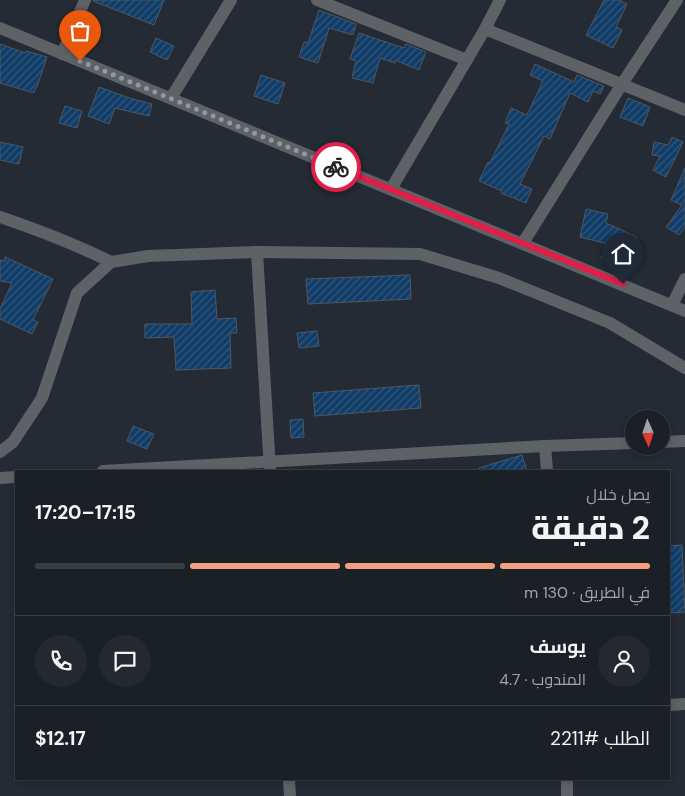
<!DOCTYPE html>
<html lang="ar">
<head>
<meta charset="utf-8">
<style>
	body { margin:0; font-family:"DM Sans",Cairo,sans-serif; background:#24282f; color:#f1f3f6; direction:rtl; height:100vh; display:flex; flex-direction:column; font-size:19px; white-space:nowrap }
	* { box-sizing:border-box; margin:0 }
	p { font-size:16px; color:#a0a3a7 }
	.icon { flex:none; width:28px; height:28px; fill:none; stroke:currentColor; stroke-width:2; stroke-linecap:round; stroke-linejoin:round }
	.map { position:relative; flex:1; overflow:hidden; direction:ltr }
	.sheet { position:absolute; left:15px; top:470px; width:655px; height:310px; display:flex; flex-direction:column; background:#1b2027; border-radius:0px; box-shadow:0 2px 8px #0003,0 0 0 1px #393e44; direction:rtl }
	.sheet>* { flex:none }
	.needle { width:32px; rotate:177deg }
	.tools { position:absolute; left:625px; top:410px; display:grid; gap:10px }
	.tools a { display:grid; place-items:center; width:45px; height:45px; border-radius:50%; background:#1b2027; box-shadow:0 2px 8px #0003,0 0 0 1px #393e44; font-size:25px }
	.pin { position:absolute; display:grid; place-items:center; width:42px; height:42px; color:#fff; margin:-51px -21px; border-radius:50% 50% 50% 0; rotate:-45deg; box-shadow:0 0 5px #0007 }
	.pin .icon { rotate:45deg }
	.courier { position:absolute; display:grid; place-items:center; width:50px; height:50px; margin:-25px; border:4px solid #e11d48; border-radius:50%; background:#fff; color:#222; box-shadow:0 1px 6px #0007 }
	.overview em { font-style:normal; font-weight:800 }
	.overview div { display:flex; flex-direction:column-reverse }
	.overview { display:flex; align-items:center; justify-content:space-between; height:85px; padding:0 20px }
	h1 { font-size:32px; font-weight:800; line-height:38px }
	.bar { display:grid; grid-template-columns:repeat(4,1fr); gap:8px 5px; align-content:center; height:60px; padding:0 20px }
	.bar i { height:6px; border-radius:4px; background:#393e44 }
	.bar .current { background:#f2a080 }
	.bar p { grid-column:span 4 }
	.line { display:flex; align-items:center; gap:12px; padding:0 20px; border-top:1px solid #393e44 }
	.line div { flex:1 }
	.round { display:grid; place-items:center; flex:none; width:52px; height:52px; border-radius:26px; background:#24282f }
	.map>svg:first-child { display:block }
	.building { fill:url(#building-hatch); stroke:#4e5760 }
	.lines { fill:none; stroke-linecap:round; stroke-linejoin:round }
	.minor { stroke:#5e6267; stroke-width:12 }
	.done { stroke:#92989f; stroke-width:5; stroke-dasharray:0 9 }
	.route { stroke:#e11d48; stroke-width:6 }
</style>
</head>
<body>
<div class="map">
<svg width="685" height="796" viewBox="0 0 685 796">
	<defs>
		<pattern id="building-hatch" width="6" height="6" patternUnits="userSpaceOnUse" patternTransform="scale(1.25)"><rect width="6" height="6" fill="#103c67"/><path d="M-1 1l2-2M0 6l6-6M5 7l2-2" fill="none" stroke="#32577c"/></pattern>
	</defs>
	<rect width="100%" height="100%" fill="#242b34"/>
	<g class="building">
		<path d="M93,0H164L154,25L93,1Z"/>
		<path d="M604,0H619L627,4L616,27L622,30L613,48L586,35Z"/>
		<path d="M319,10L356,24L353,35L329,28L318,63L299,57L304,42L308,43Z"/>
		<path d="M359,33L404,48L406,44L426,52L419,70L395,60V63L380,58L373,83L352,78L356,61L350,59Z"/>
		<path d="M156,38L174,46L167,60L150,52Z"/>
		<path d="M0,44L25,53L26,51L47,57L37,87H36L34,93L0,83Z"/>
		<path d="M535,64L574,82L577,75L604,86L600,94L593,91L588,102L570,93L550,139L544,136L520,184L532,189L526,203L501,193L502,191L479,181L488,162L490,163L509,124L505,123L511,108L527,115L543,81L530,75Z"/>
		<path d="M261,75L285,83L278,104L254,96Z"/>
		<path d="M99,87L129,98L152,104L149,116L115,108L109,124L88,116Z"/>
		<path d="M628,98L650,107L643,126L620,117Z"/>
		<path d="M65,106L82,111L77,128L59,123Z"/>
		<path d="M672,137L683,142L666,177L653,170L660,156L652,155L654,142L668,145Z"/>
		<path d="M0,142L23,147L19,164L0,160Z"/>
		<path d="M685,168V227L679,235L666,227L682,205L671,200Z"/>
		<path d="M586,209L608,214L606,223L637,237L622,268L601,258L608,244L580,237Z"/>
		<path d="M5,257L53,279L33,320L38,322L32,334L0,319V309L12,283L0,281V260L5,261Z"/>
		<path d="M410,275L411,299L308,304L306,279Z"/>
		<path d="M215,290L217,319L236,318L237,333H230L231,368L176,370L174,337L145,338V324H192L191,292Z"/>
		<path d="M317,331L319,346L299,348L297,333Z"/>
		<path d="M419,385L421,408L315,416L313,393Z"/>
		<path d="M303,419L304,437L291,438L290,420Z"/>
		<path d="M133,426L154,434L147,449L127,441Z"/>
		<path d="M522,455L527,471H479V468Z"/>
		<path d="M682,545L685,612L669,613V546Z"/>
	</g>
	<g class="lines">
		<g class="minor">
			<path d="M317,0L467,60"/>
			<path d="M0,28L685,311"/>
			<path d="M485,29L685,110"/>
			<path d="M62,54L85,0"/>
			<path d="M171,98L231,0"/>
			<path d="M391,189L485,29L500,0"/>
			<path d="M0,217C38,230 75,244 111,262"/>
			<path d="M523,243L622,84L677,0"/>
			<path d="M257,252L270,471"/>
			<path d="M672,305L685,279"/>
			<path d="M661,442L685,441"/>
			<path d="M545,446L547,471"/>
			<path d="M0,452L13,442L42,398L77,293L111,262L148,256L257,252L420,254L499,278L610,323L685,368"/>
			<path d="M103,471L545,446L634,443"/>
			<path d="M0,478L16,477"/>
			<path d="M669,705L685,704"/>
			<path d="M289,779L290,796"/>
			<path d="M567,779V796"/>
		</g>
	</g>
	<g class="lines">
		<path class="done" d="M80,61L336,167"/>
		<path class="route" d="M336,167L623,284"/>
	</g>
</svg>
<div class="tools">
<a><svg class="needle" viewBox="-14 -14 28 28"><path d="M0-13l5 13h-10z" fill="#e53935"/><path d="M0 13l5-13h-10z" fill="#a0a3a7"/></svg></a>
</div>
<div class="pin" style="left:80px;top:61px;background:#ea580c"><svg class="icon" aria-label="bag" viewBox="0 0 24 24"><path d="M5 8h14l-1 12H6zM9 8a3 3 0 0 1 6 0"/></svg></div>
<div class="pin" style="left:623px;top:284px;background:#1f2937"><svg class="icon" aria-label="home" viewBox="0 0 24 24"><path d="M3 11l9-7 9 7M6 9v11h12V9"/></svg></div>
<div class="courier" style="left:336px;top:167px"><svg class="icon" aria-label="bike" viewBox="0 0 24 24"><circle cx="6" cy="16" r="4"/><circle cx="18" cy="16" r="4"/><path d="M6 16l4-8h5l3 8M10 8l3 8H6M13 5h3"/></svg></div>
<section class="sheet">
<div class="overview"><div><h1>2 دقيقة</h1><p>يصل خلال</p></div><em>17:15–17:20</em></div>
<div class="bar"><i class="current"></i><i class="current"></i><i class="current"></i><i></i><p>في الطريق · 130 m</p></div>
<div class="line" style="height:90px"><a class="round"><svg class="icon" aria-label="person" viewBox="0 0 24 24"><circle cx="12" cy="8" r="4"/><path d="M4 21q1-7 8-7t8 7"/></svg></a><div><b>يوسف</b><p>المندوب · 4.7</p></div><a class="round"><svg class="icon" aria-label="chat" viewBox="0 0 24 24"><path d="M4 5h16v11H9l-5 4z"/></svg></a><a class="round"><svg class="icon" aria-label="phone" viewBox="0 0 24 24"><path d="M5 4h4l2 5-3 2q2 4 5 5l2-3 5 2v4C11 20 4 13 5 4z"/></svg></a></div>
<div class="line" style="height:65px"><div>الطلب #2211</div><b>$12.17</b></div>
</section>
</div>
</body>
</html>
